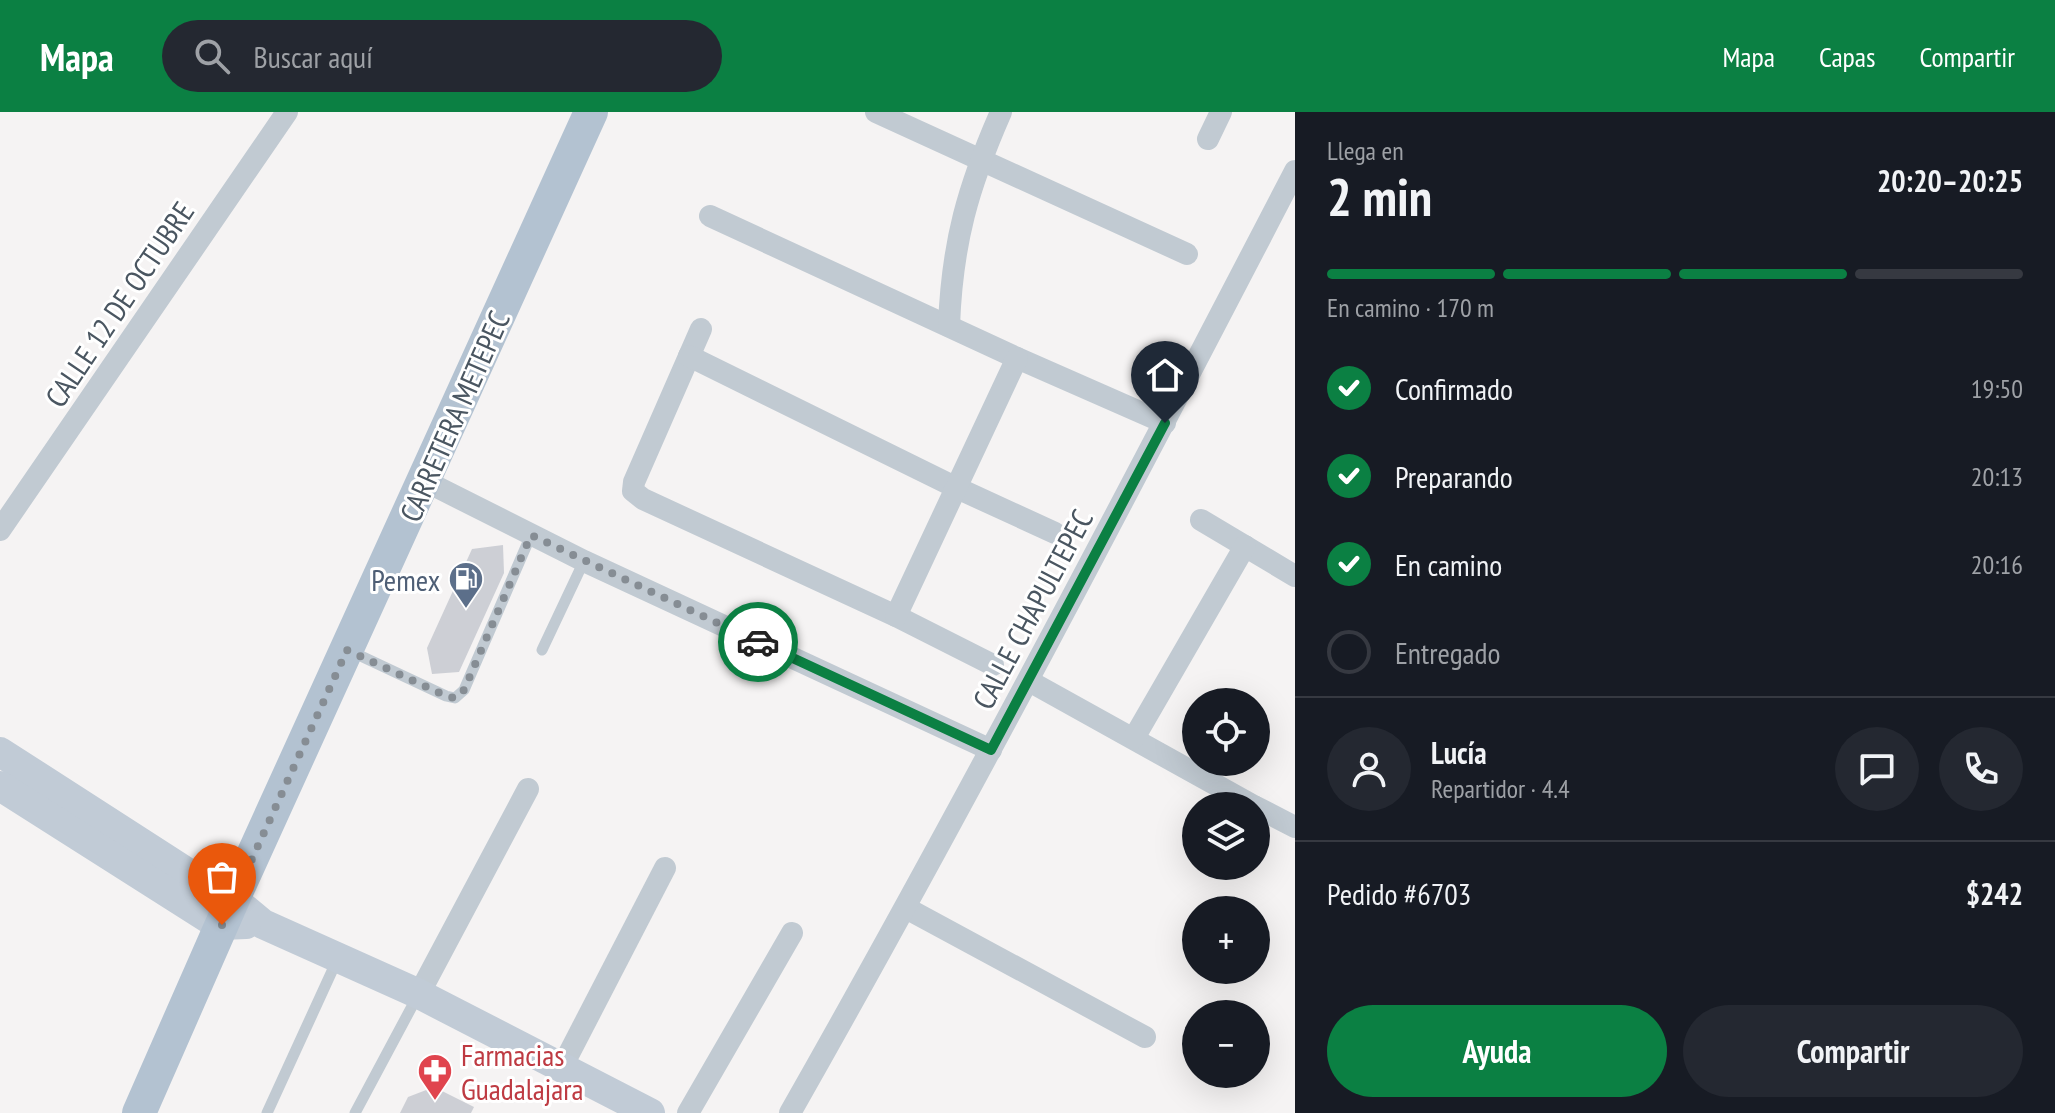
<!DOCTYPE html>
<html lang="es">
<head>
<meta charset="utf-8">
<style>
	body { margin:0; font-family:"PT Sans Narrow",sans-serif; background:#242831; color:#f1f3f6; height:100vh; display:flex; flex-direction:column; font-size:30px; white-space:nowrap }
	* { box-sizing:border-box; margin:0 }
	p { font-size:26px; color:#9ea1a6 }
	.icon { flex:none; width:44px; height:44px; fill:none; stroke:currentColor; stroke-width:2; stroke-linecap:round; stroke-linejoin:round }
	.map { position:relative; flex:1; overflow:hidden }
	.details { display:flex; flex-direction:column; background:#171b24; width:760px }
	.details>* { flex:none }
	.buttons { position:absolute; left:1182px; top:576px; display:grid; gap:16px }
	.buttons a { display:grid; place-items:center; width:88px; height:88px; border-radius:50%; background:#171b24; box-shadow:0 8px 32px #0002; font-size:40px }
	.pin { position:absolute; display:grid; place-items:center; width:68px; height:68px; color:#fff; margin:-82px -34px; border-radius:50% 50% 50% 0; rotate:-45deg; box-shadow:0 0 8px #0007 }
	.pin .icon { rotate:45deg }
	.courier { position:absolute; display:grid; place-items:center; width:80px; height:80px; margin:-40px; border:6px solid #0b8043; border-radius:50%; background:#fff; color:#222; box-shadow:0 2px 10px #0007 }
	.head em { font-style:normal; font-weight:600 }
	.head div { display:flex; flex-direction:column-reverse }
	.head { display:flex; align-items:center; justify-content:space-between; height:136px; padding:0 32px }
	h1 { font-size:52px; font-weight:600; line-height:60px }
	.bar { display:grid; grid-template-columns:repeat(4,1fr); gap:12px 8px; align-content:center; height:96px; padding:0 32px }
	.bar i { height:10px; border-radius:6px; background:#363941 }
	.bar .selected { background:#0b8043 }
	.bar p { grid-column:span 4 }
	.line { display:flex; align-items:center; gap:20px; padding:0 32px; border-top:2px solid #363941 }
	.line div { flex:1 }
	.round { display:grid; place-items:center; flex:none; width:84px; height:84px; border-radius:42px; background:#242831 }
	ol { padding:0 32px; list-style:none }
	li { display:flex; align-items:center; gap:24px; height:88px }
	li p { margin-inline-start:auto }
	li .icon { padding:8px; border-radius:50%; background:#0b8043; color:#fff; stroke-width:4 }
	li:last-child { color:#9ea1a6 }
	li i { width:44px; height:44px; border:4px solid #363941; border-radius:50% }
	.button { display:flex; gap:16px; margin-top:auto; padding:16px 32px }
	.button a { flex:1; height:92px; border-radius:48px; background:#0b8043; color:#fff; font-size:32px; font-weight:600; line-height:92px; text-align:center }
	.button a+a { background:#242831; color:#f1f3f6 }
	header { display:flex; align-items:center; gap:48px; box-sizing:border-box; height:112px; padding:0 40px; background:#0b8043; color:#fff }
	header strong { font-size:38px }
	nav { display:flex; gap:44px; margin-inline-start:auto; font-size:28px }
	.search { width:560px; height:72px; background:#242831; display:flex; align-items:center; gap:20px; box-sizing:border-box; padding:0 28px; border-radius:44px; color:#9ea1a6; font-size:30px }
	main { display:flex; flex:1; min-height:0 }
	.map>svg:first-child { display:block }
	.building { fill:#cdcfd5 }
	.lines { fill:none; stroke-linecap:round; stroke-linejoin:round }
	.lane { stroke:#c1cad2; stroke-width:11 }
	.street { stroke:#c1cad2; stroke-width:22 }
	.secondary { stroke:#c1cbd6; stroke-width:30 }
	.primary { stroke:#b3c2d1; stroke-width:34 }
	.done { stroke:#868d94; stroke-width:8; stroke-dasharray:0 14.4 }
	.route { stroke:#0b8043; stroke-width:10 }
	.labels { text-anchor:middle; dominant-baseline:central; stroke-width:6; stroke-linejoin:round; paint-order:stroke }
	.street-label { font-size:30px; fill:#4a5661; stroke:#fff }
	.service-label { font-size:30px; fill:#4e5e75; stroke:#fff; text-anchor:end }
	.health-label { font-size:30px; fill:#be3a42; stroke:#fff; text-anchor:start }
</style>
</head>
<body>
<header>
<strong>Mapa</strong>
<div class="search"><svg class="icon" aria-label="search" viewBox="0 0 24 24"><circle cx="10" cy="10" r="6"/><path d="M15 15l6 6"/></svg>Buscar aquí</div>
<nav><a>Mapa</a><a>Capas</a><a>Compartir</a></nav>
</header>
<main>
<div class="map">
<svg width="1295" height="1001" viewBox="0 0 1295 1001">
	<rect width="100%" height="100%" fill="#f5f3f3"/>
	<g class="building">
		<path d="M503,433L504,461L459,560L432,562L427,536L472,437Z"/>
		<path d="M434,975L474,995L471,1001H400L408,985Z"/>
	</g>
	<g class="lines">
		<g class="lane">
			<path d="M348,538L446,584L455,586L464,578L531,423"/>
			<path d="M542,538L584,449"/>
			<path d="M267,1001L338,846"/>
			<path d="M355,1001L417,885"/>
		</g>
		<g class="street">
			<path d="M876,0L1187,142"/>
			<path d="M1208,27L1221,0"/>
			<path d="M710,104L1017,246L1165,311"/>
			<path d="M949,214C952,131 968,75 1001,0"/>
			<path d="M701,217L634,370L633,379L643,387L896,504L993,553"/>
			<path d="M689,244L957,376L1055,421"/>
			<path d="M425,369L584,449L991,638"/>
			<path d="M1201,408L1295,464"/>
			<path d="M0,418L287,0"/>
			<path d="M896,504L1017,246"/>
			<path d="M1029,569L1254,694"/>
			<path d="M1134,626L1245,434"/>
			<path d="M1256,695L1295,715"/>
			<path d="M906,796L1145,925"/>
			<path d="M419,882L528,677"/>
			<path d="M562,955L665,756"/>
			<path d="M688,1001L792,821"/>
			<path d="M790,1001C966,691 1131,375 1295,59"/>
		</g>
		<g class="secondary">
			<path d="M0,640L188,761L233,787L263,812L419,882L650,1001"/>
			<path d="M0,674L208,806L222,813L246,812"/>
		</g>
		<path class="primary" d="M139,1001L233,787L591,0"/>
	</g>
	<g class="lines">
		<path class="done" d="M222,813L347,538L446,584L455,586L464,578L531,423L758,530"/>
		<path class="route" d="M758,530L991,638L1165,311"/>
	</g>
	<defs>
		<symbol id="fuel-pin" viewBox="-11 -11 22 30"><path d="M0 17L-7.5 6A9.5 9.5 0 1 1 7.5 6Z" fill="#5c6f8a" stroke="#fff"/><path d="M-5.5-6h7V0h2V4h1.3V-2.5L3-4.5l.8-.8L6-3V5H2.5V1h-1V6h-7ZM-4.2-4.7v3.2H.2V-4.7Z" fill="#fff"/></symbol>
		<symbol id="pharmacy-pin" viewBox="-11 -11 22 30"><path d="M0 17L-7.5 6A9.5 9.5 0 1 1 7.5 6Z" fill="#e0444e" stroke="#fff"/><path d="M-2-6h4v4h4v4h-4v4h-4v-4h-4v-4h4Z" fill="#fff"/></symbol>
	</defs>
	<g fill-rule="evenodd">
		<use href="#fuel-pin" x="446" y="447" width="40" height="54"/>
		<use href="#pharmacy-pin" x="415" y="939" width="40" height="54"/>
	</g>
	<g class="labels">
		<g class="street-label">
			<text transform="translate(119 192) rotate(-56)">CALLE 12 DE OCTUBRE</text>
			<text transform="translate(454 304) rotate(-66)">CARRETERA METEPEC</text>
			<text transform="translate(1032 497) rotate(-62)">CALLE CHAPULTEPEC</text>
		</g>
		<g class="service-label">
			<text x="440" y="467">Pemex</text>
		</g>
		<g class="health-label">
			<text x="461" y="942">Farmacias<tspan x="461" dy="34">Guadalajara</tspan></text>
		</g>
	</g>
</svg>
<div class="buttons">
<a><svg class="icon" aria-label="locate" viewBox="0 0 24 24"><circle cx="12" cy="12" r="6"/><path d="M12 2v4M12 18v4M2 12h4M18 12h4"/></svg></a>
<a><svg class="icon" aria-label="layers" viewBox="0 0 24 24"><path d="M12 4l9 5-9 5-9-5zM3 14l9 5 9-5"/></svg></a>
<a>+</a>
<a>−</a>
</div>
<div class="pin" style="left:222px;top:813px;background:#ea580c"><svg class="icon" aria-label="bag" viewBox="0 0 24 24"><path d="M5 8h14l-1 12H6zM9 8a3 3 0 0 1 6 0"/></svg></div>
<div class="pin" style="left:1165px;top:311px;background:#1f2937"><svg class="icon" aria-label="home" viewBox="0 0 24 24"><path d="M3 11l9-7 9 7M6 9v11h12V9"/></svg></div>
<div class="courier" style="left:758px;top:530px"><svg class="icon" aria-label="car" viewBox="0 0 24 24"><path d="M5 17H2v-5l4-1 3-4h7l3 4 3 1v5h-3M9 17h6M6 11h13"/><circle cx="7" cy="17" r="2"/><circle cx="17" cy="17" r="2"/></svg></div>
</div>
<section class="details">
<div class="head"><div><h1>2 min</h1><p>Llega en</p></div><em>20:20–20:25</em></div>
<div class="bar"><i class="selected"></i><i class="selected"></i><i class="selected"></i><i></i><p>En camino · 170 m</p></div>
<ol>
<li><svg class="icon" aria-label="check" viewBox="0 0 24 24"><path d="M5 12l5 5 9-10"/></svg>Confirmado<p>19:50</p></li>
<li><svg class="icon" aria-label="check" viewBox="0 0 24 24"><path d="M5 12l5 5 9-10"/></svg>Preparando<p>20:13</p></li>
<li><svg class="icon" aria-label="check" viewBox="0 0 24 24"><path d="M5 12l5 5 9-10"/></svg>En camino<p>20:16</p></li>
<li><i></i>Entregado</li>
</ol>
<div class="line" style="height:144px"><a class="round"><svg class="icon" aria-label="person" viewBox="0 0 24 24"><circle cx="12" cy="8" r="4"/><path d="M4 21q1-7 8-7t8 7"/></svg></a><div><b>Lucía</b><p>Repartidor · 4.4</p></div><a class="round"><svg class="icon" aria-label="chat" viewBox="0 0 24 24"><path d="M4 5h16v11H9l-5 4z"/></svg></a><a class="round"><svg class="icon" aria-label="phone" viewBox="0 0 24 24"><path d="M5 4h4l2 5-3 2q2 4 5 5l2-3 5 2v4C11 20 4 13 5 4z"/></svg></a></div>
<div class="line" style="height:104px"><div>Pedido #6703</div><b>$242</b></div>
<div class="button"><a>Ayuda</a><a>Compartir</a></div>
</section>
</main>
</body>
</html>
